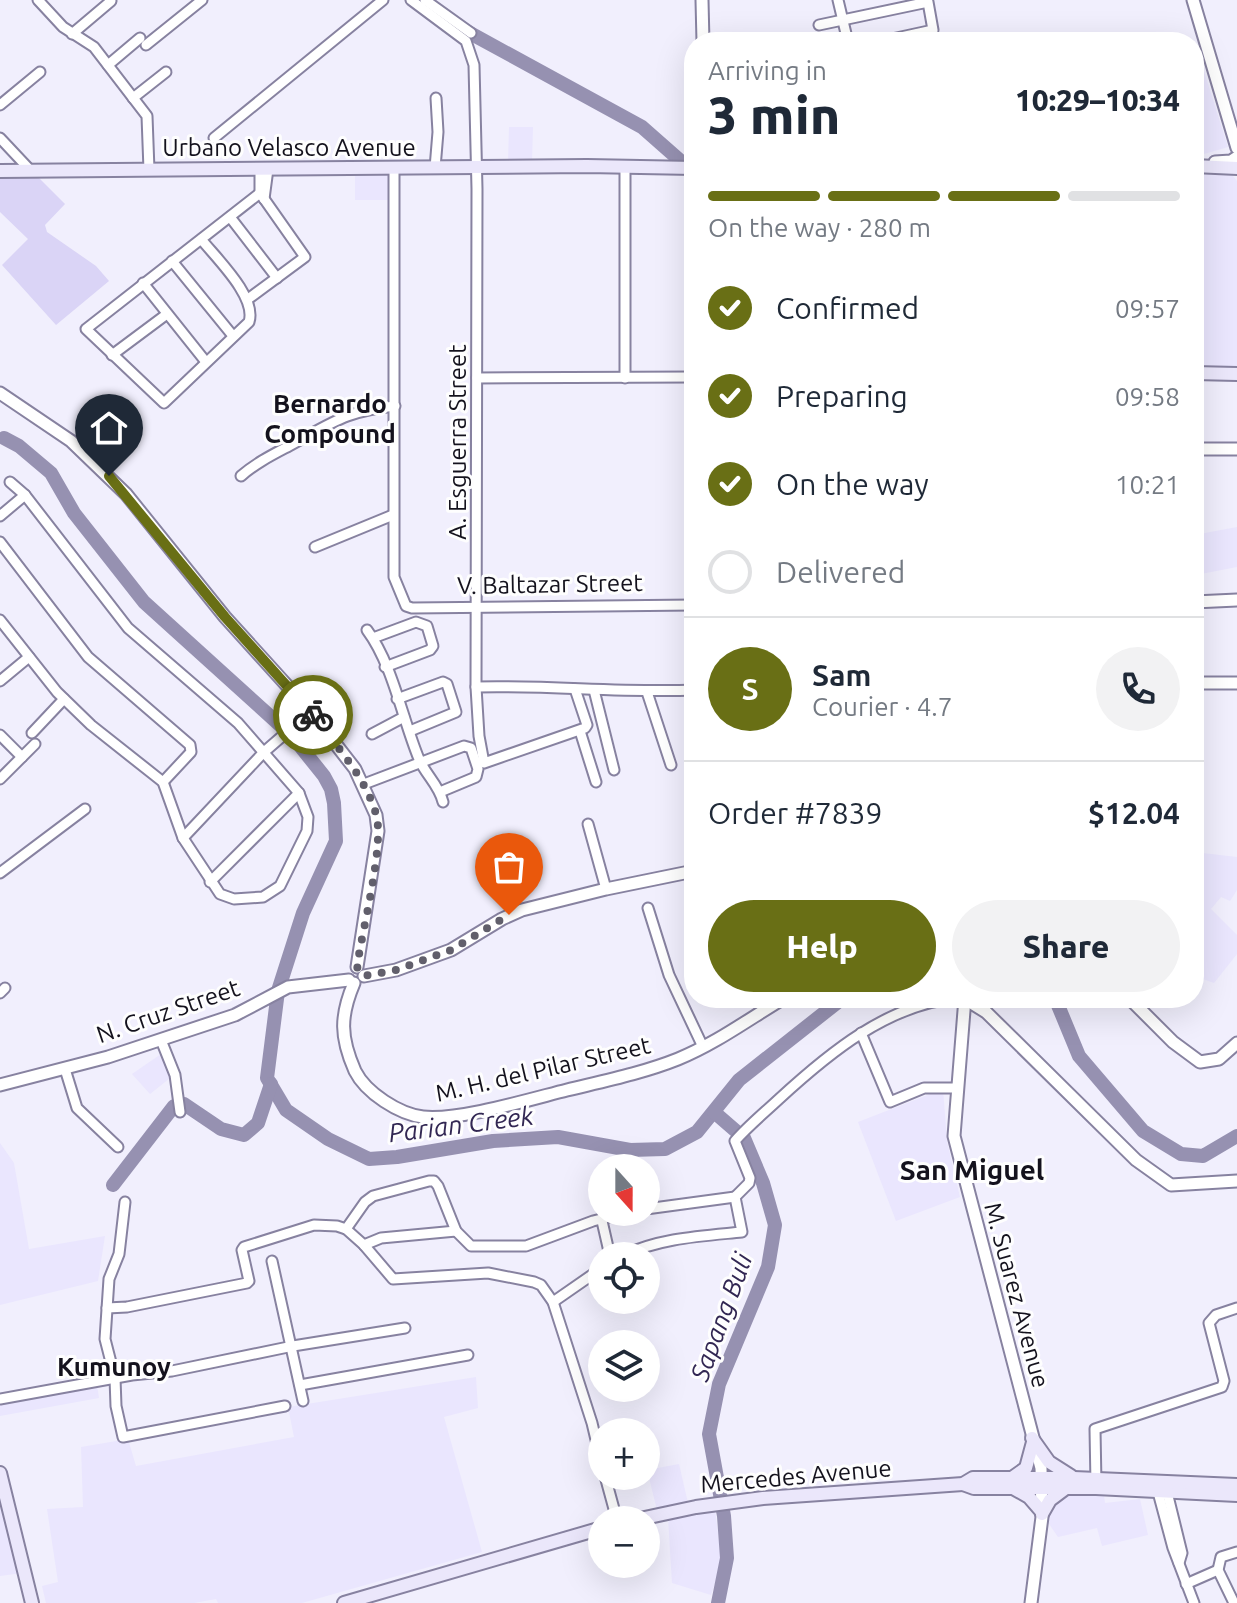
<!DOCTYPE html>
<html lang="en">
<head>
<meta charset="utf-8">
<style>
	body { margin:0; font-family:Ubuntu,sans-serif; background:#f2f2f3; color:#1f2937; height:100vh; display:flex; flex-direction:column; font-size:30px; white-space:nowrap }
	* { box-sizing:border-box; margin:0 }
	p { font-size:26px; color:#747a83 }
	.icon { flex:none; width:44px; height:44px; fill:none; stroke:currentColor; stroke-width:2; stroke-linecap:round; stroke-linejoin:round }
	.map { position:relative; flex:1; overflow:hidden }
	.sheet { position:absolute; left:684px; top:32px; width:520px; height:976px; display:flex; flex-direction:column; background:#fff; border-radius:32px; box-shadow:0 8px 32px #0002 }
	.sheet>* { flex:none }
	.needle { width:52px; rotate:159deg }
	.buttons { position:absolute; left:588px; top:1154px; display:grid; gap:16px }
	.buttons a { display:grid; place-items:center; width:72px; height:72px; border-radius:50%; background:#fff; box-shadow:0 8px 32px #0002; font-size:40px }
	.pin { position:absolute; display:grid; place-items:center; width:68px; height:68px; color:#fff; margin:-82px -34px; border-radius:50% 50% 50% 0; rotate:-45deg; box-shadow:0 0 8px #0007 }
	.pin .icon { rotate:45deg }
	.courier { position:absolute; display:grid; place-items:center; width:80px; height:80px; margin:-40px; border:6px solid #696f15; border-radius:50%; background:#fff; color:#222; box-shadow:0 2px 10px #0007 }
	.head em { font-style:normal; font-weight:800 }
	.head div { display:flex; flex-direction:column-reverse }
	.head { display:flex; align-items:center; justify-content:space-between; height:136px; padding:0 24px }
	h1 { font-size:52px; font-weight:800; line-height:60px }
	.bar { display:grid; grid-template-columns:repeat(4,1fr); gap:12px 8px; align-content:center; height:96px; padding:0 24px }
	.bar i { height:10px; border-radius:6px; background:#e0e1e3 }
	.bar .active { background:#696f15 }
	.bar p { grid-column:span 4 }
	.line { display:flex; align-items:center; gap:20px; padding:0 24px; border-top:2px solid #e0e1e3 }
	.line div { flex:1 }
	.round { display:grid; place-items:center; flex:none; width:84px; height:84px; border-radius:42px; background:#f2f2f3 }
	ol { padding:0 24px; list-style:none }
	li { display:flex; align-items:center; gap:24px; height:88px }
	li p { margin-inline-start:auto }
	li .icon { padding:8px; border-radius:50%; background:#696f15; color:#fff; stroke-width:4 }
	li:last-child { color:#747a83 }
	li i { width:44px; height:44px; border:4px solid #e0e1e3; border-radius:50% }
	.primary-button { display:flex; gap:16px; margin-top:auto; padding:16px 24px }
	.primary-button a { flex:1; height:92px; border-radius:48px; background:#696f15; color:#fff; font-size:32px; font-weight:800; line-height:92px; text-align:center }
	.primary-button a+a { background:#f2f2f3; color:#1f2937 }
	.map>svg:first-child { display:block }
	.built { fill:#eae6fe }
	.green { fill:#dad4f6 }
	.lines { fill:none; stroke-linecap:round; stroke-linejoin:round }
	.river { stroke:#9691b1; stroke-width:14 }
	.minor-casing { stroke:#8782a0; stroke-width:13 }
	.tertiary-casing { stroke:#8782a0; stroke-width:15 }
	.secondary-casing { stroke:#8782a0; stroke-width:16 }
	.minor { stroke:#fff; stroke-width:9 }
	.tertiary { stroke:#fff; stroke-width:11 }
	.secondary { stroke:#ebe7fb; stroke-width:12 }
	.done { stroke:#615f6b; stroke-width:8; stroke-dasharray:0 14.4 }
	.route { stroke:#696f15; stroke-width:10 }
	.labels { text-anchor:middle; dominant-baseline:central; stroke-width:6; stroke-linejoin:round; paint-order:stroke }
	.street-label { font-size:24px; fill:#14121d; stroke:#fefefe }
	.neighbourhood-label { font-size:26px; font-weight:bold; fill:#14121d; stroke:#fefefe }
	.water-label { font-size:26px; font-style:italic; fill:#322753; stroke:#fefefe }
	.quarter-label { font-size:28px; font-weight:bold; fill:#14121d; stroke:#fefefe }
</style>
</head>
<body>
<div class="map">
<svg width="1237" height="1603" viewBox="0 0 1237 1603">
	<rect width="100%" height="100%" fill="#f1effd"/>
	<g class="built">
		<path d="M1202,65L1228,147L1194,157V67Z"/>
		<path d="M509,127H533L532,162H508Z"/>
		<path d="M1194,173H1220L1233,176L1237,181V369H1194Z"/>
		<rect x="355" y="175" width="33" height="25"/>
		<path d="M1237,527V567L1201,574L1204,600H1194V535Z"/>
		<path d="M1194,852L1237,857V890L1230,901L1221,897L1211,909L1237,935V954L1214,983L1194,976Z"/>
		<path d="M164,1052L170,1078L150,1094L132,1074Z"/>
		<path d="M943,1089L947,1141L960,1197L896,1221L858,1122Z"/>
		<path d="M0,1143L14,1163L29,1249L105,1236L98,1281L0,1305Z"/>
		<path d="M476,1377L478,1408L444,1417L482,1552L302,1603H218L216,1599L194,1603H46L42,1586L58,1582L47,1509L83,1507L81,1447L128,1439L136,1466L294,1437L288,1407Z"/>
		<path d="M97,1385L99,1398L0,1416V1404Z"/>
		<path d="M679,1464L688,1503L657,1510L647,1470Z"/>
		<path d="M0,1494L22,1573L0,1576Z"/>
		<path d="M1068,1495H1104L1105,1503L1140,1499L1148,1535L1102,1546L1097,1528L1058,1537L1045,1518L1056,1504Z"/>
		<path d="M715,1509L722,1564L711,1595L672,1583L668,1518Z"/>
	</g>
	<path class="green" d="M0,178H39L65,204L45,225L47,232L96,266L109,281L56,325L2,265L28,239L0,212Z"/>
	<g class="lines">
		<g class="river">
			<path d="M459,27L642,127L684,164"/>
			<path d="M4,438L19,446L51,473L74,513L144,602L292,736L324,776L331,789L334,803L336,841L303,913L278,991L267,1078L286,1110L328,1139L369,1159L397,1157L493,1141L558,1137L630,1150L665,1149L697,1132L739,1080L843,998"/>
			<path d="M1055,998L1079,1056L1143,1131L1181,1154L1203,1156L1237,1136"/>
			<path d="M714,1112L744,1138L763,1183L775,1225L768,1267L719,1384L709,1434L724,1516L727,1558L718,1603"/>
			<path d="M113,1185L174,1106L184,1104L221,1129L244,1135L258,1123L271,1084"/>
		</g>
		<defs>
			<g id="minor">
				<path d="M38,0L63,27L94,47L147,116L149,170"/>
				<path d="M411,0L466,41L474,65L477,189L476,687L479,736L484,763L585,728L587,725L575,689"/>
				<path d="M425,0L471,33"/>
				<path d="M838,0L848,42"/>
				<path d="M819,25L928,2L933,30L878,42"/>
				<path d="M72,34L111,1"/>
				<path d="M146,45L202,0"/>
				<path d="M108,65L140,38"/>
				<path d="M133,98L166,72"/>
				<path d="M0,105L40,72"/>
				<path d="M0,138L31,171"/>
				<path d="M214,138L383,0"/>
				<path d="M394,168V577L406,606L412,608L694,605"/>
				<path d="M435,168L438,132L436,98"/>
				<path d="M260,193V169"/>
				<path d="M264,199L268,169"/>
				<path d="M230,217L277,278"/>
				<path d="M201,239C217,259 257,297 249,322L164,403L86,329L260,193"/>
				<path d="M172,261L233,336"/>
				<path d="M143,283L206,362"/>
				<path d="M248,299L305,257L260,193"/>
				<path d="M112,355L167,314"/>
				<path d="M477,378L694,377"/>
				<path d="M625,378V171"/>
				<path d="M241,476C256,463 272,455 289,446C332,423 345,411 395,406"/>
				<path d="M0,516L25,495"/>
				<path d="M0,542L88,657L190,745L191,752L163,782"/>
				<path d="M315,547L393,515"/>
				<path d="M0,620L57,692L91,725L163,782L183,838L220,894L234,899L263,897L280,886L307,831L308,817L299,793L238,723L128,628L25,495L10,482"/>
				<path d="M367,630C393,665 402,718 419,759C425,774 439,785 443,802"/>
				<path d="M373,638L416,622L427,626L433,646L430,650L385,667"/>
				<path d="M0,681L29,657"/>
				<path d="M476,687C549,685 621,693 694,690"/>
				<path d="M594,690L614,770"/>
				<path d="M647,692L671,765"/>
				<path d="M397,699L443,682L447,684L456,712L410,731"/>
				<path d="M580,731L596,782"/>
				<path d="M32,733L64,699"/>
				<path d="M372,734L404,717"/>
				<path d="M0,735L22,757"/>
				<path d="M0,779L35,744"/>
				<path d="M364,784L464,746L471,748L478,769L476,777L440,792"/>
				<path d="M588,824L606,889"/>
				<path d="M183,838L264,752L294,726"/>
				<path d="M0,873L85,809"/>
				<path d="M210,882L299,793"/>
				<path d="M648,908L669,975L703,1047"/>
				<path d="M0,993L5,988"/>
				<path d="M861,1033L890,1102L924,1088H957"/>
				<path d="M161,1040L175,1075L180,1112"/>
				<path d="M65,1069L77,1108L118,1147"/>
				<path d="M735,1197L749,1183L750,1178L735,1141C748,1126 764,1113 779,1099C829,1053 888,1004 958,998"/>
				<path d="M125,1202L119,1254L109,1279L105,1339L115,1378L116,1406L123,1437L285,1406"/>
				<path d="M646,1209L735,1197"/>
				<path d="M602,1221L610,1256"/>
				<path d="M346,1229L365,1202L373,1196L429,1181H434L438,1186L456,1231L471,1246H526L593,1221L629,1212"/>
				<path d="M364,1245L381,1238L456,1231"/>
				<path d="M622,1256C659,1238 702,1236 742,1232L735,1197"/>
				<path d="M272,1261L303,1401"/>
				<path d="M553,1302L602,1268"/>
				<path d="M107,1308L127,1307L247,1283L249,1281L242,1250L244,1247L314,1225L337,1226L346,1229L364,1245L393,1279L488,1273L534,1282L541,1285L553,1302L592,1423L602,1465"/>
				<path d="M300,1385L468,1355"/>
				<path d="M0,1399L132,1375L172,1371L293,1346L405,1328"/>
				<path d="M605,1476L617,1520"/>
				<path d="M1096,1484L1095,1429L1222,1387L1224,1381L1209,1323L1216,1315L1237,1308"/>
				<path d="M1158,1492L1173,1548L1194,1603"/>
				<path d="M1167,1492L1182,1553L1179,1563"/>
				<path d="M1186,1584L1218,1570"/>
				<path d="M1234,1603L1218,1570L1221,1557L1237,1552"/>
			</g>
			<g id="tertiary">
				<path d="M702,0L703,42"/>
				<path d="M1193,0L1237,148"/>
				<path d="M1215,162L1231,161L1237,157"/>
				<path d="M0,393L71,441L126,494L225,617L310,711L355,769L376,815L378,831L357,967"/>
				<path d="M1194,449H1237"/>
				<path d="M1194,602L1237,600"/>
				<path d="M1194,683H1237"/>
				<path d="M364,976L396,970L451,950L502,919L522,910L606,889L694,871"/>
				<path d="M354,983C340,1016 340,1037 355,1071C366,1093 399,1114 423,1117C458,1121 531,1099 567,1090C604,1081 643,1073 678,1059C715,1044 749,1019 784,998"/>
				<path d="M965,998L954,1136L1041,1468L1042,1517L1031,1603"/>
				<path d="M1129,998L1173,1042L1200,1062L1219,1059L1237,1043"/>
				<path d="M965,999L986,1012L1136,1160L1171,1185L1237,1181"/>
				<path d="M0,1085L108,1057L235,1015L288,987L349,980"/>
			</g>
			<g id="secondary">
				<path d="M1194,166L1237,168"/>
				<path d="M0,171L587,166L694,168"/>
				<path d="M1194,373L1237,374"/>
				<path d="M1032,1438L1049,1462L1071,1476"/>
				<path d="M0,1473L32,1603"/>
				<path d="M1012,1478L1026,1468L1033,1442"/>
				<path d="M963,1484L974,1488H1096L1237,1495"/>
				<path d="M1013,1488L1029,1497L1042,1512"/>
				<path d="M1042,1514L1050,1500L1066,1488"/>
				<path d="M635,1520L696,1507L763,1498L963,1484L973,1478H1074L1237,1485"/>
				<path d="M344,1603L602,1528"/>
			</g>
		</defs>
		<use href="#minor" class="minor-casing"/>
		<use href="#tertiary" class="tertiary-casing"/>
		<use href="#secondary" class="secondary-casing"/>
		<use href="#minor" class="minor"/>
		<use href="#tertiary" class="tertiary"/>
		<use href="#secondary" class="secondary"/>
	</g>
	<g class="lines">
		<path class="done" d="M313,715C336,746 365,776 376,814C385,845 362,930 357,967L364,976L396,970L451,950L509,915"/>
		<path class="route" d="M109,476L225,617L313,715"/>
	</g>
	<g class="labels">
		<g class="street-label">
			<text x="289" y="147">Urbano Velasco Avenue</text>
			<text transform="translate(457 442) rotate(-90)">A. Esguerra Street</text>
			<text transform="translate(550 584) rotate(-1)">V. Baltazar Street</text>
			<text transform="translate(168 1011) rotate(-19)">N. Cruz Street</text>
			<text transform="translate(543 1069) rotate(-13)">M. H. del Pilar Street</text>
			<text transform="translate(1017 1295) rotate(75)">M. Suarez Avenue</text>
			<text transform="translate(796 1476) rotate(-5)">Mercedes Avenue</text>
		</g>
		<g class="neighbourhood-label">
			<text x="330" y="403">Bernardo<tspan x="330" dy="30">Compound</tspan></text>
			<text x="114" y="1366">Kumunoy</text>
		</g>
		<g class="water-label">
			<text transform="translate(461 1124) rotate(-7)">Parian Creek</text>
			<text transform="translate(721 1317) rotate(-70)">Sapang Buli</text>
		</g>
		<g class="quarter-label">
			<text x="972" y="1169">San Miguel</text>
		</g>
	</g>
</svg>
<div class="buttons">
<a><svg class="needle" viewBox="-14 -14 28 28"><path d="M0-13l5 13h-10z" fill="#e53935"/><path d="M0 13l5-13h-10z" fill="#747a83"/></svg></a>
<a><svg class="icon" aria-label="locate" viewBox="0 0 24 24"><circle cx="12" cy="12" r="6"/><path d="M12 2v4M12 18v4M2 12h4M18 12h4"/></svg></a>
<a><svg class="icon" aria-label="layers" viewBox="0 0 24 24"><path d="M12 4l9 5-9 5-9-5zM3 14l9 5 9-5"/></svg></a>
<a>+</a>
<a>−</a>
</div>
<div class="pin" style="left:509px;top:915px;background:#ea580c"><svg class="icon" aria-label="bag" viewBox="0 0 24 24"><path d="M5 8h14l-1 12H6zM9 8a3 3 0 0 1 6 0"/></svg></div>
<div class="pin" style="left:109px;top:476px;background:#1f2937"><svg class="icon" aria-label="home" viewBox="0 0 24 24"><path d="M3 11l9-7 9 7M6 9v11h12V9"/></svg></div>
<div class="courier" style="left:313px;top:715px"><svg class="icon" aria-label="bike" viewBox="0 0 24 24"><circle cx="6" cy="16" r="4"/><circle cx="18" cy="16" r="4"/><path d="M6 16l4-8h5l3 8M10 8l3 8H6M13 5h3"/></svg></div>
<section class="sheet">
<div class="head"><div><h1>3 min</h1><p>Arriving in</p></div><em>10:29–10:34</em></div>
<div class="bar"><i class="active"></i><i class="active"></i><i class="active"></i><i></i><p>On the way · 280 m</p></div>
<ol>
<li><svg class="icon" aria-label="check" viewBox="0 0 24 24"><path d="M5 12l5 5 9-10"/></svg>Confirmed<p>09:57</p></li>
<li><svg class="icon" aria-label="check" viewBox="0 0 24 24"><path d="M5 12l5 5 9-10"/></svg>Preparing<p>09:58</p></li>
<li><svg class="icon" aria-label="check" viewBox="0 0 24 24"><path d="M5 12l5 5 9-10"/></svg>On the way<p>10:21</p></li>
<li><i></i>Delivered</li>
</ol>
<div class="line" style="height:144px"><b class="round" style="background:#696f15;color:#fff">S</b><div><b>Sam</b><p>Courier · 4.7</p></div><a class="round"><svg class="icon" aria-label="phone" viewBox="0 0 24 24"><path d="M5 4h4l2 5-3 2q2 4 5 5l2-3 5 2v4C11 20 4 13 5 4z"/></svg></a></div>
<div class="line" style="height:104px"><div>Order #7839</div><b>$12.04</b></div>
<div class="primary-button"><a>Help</a><a>Share</a></div>
</section>
</div>
</body>
</html>
